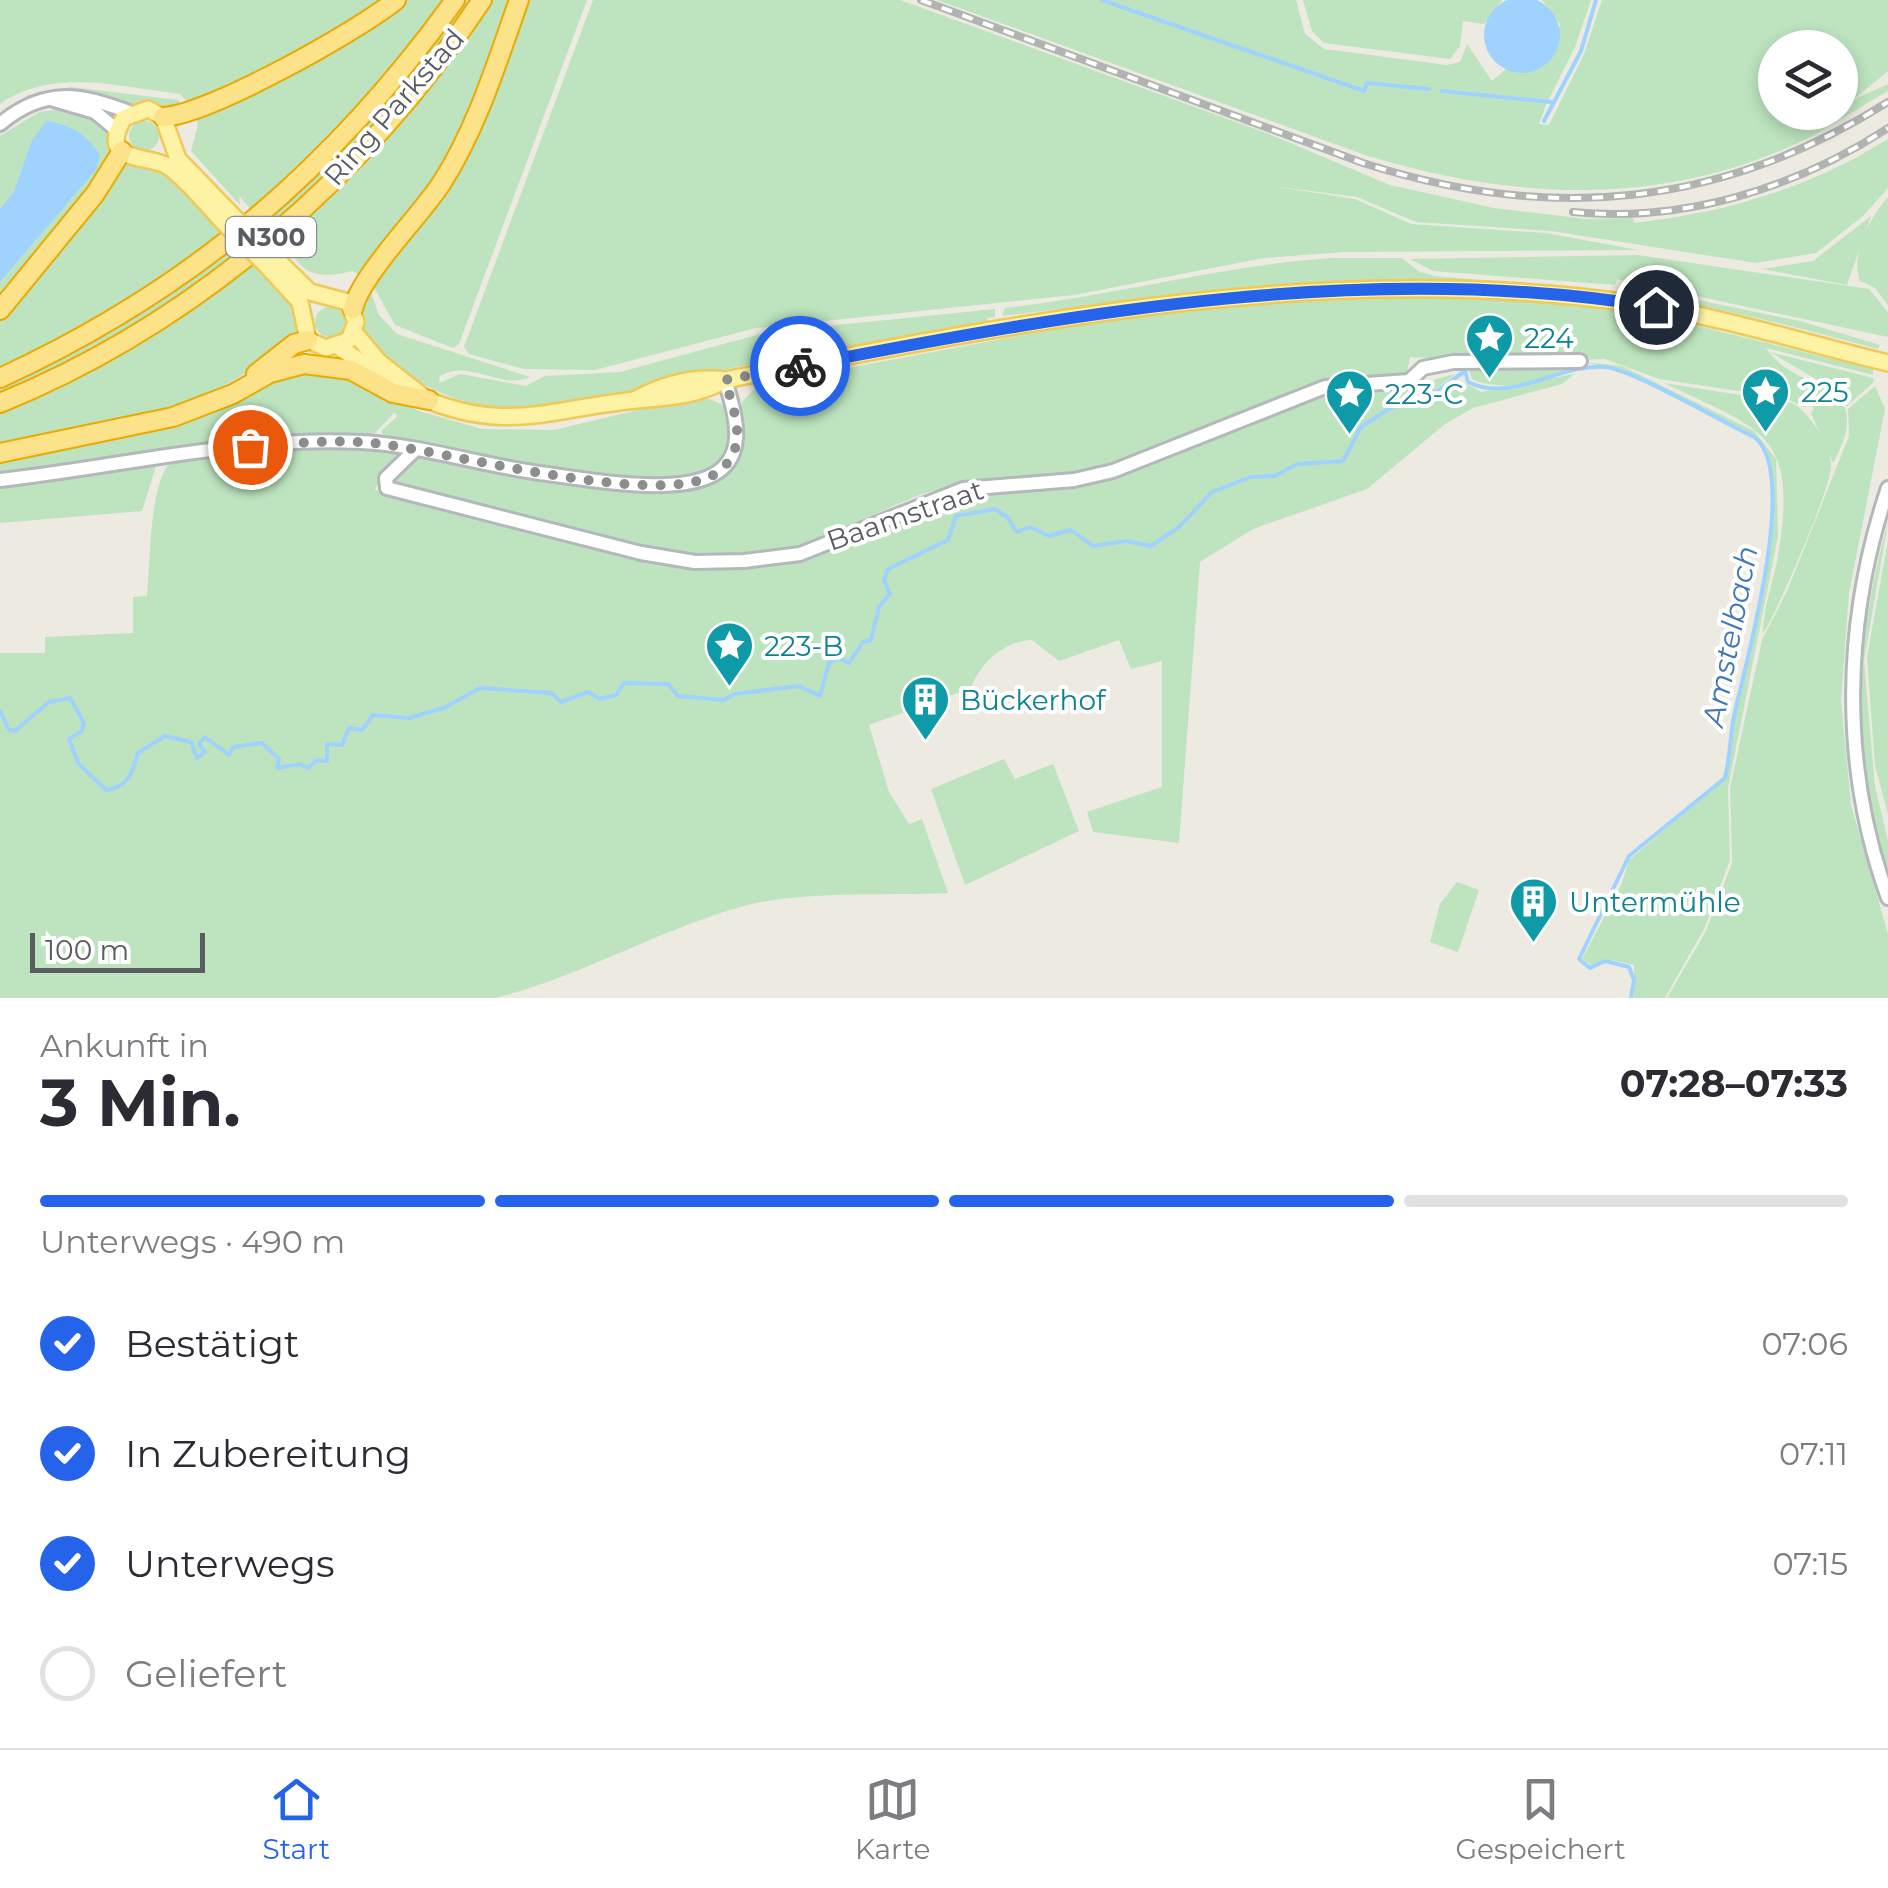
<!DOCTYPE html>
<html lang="de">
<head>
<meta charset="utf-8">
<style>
	body { margin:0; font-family:Montserrat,sans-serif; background:#f7f7f7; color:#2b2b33; height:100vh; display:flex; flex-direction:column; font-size:38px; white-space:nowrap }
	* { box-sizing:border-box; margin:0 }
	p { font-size:32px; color:#7c7c81 }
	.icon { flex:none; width:55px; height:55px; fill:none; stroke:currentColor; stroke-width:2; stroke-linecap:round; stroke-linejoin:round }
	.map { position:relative; height:998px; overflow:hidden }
	.drawer { display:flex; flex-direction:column; background:#fff; flex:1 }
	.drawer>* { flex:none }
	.fabs { position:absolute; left:1758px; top:30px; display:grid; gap:20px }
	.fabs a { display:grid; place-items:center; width:100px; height:100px; border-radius:50%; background:#fff; box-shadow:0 5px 15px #0003; font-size:50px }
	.scale { position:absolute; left:30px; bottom:25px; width:175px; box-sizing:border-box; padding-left:10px; border:5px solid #595d62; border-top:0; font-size:28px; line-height:35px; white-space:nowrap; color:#595d62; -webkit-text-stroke:8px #fff; paint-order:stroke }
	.pin { position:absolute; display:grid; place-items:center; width:85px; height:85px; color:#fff; margin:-42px; border:5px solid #fff; border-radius:50%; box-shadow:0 2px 10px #0007 }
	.courier { position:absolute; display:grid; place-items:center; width:100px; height:100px; margin:-50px; border:8px solid #2563eb; border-radius:50%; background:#fff; color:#222; box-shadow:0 2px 12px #0007 }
	.head em { font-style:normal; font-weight:700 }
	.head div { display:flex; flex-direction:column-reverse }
	.head { display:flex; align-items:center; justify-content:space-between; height:170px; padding:0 40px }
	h1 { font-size:65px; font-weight:700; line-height:75px }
	.bar { display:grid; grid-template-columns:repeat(4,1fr); gap:15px 10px; align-content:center; height:120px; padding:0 40px }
	.bar i { height:12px; border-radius:8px; background:#e1e1e2 }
	.bar .current { background:#2563eb }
	.bar p { grid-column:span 4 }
	ol { padding:0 40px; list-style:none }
	li { display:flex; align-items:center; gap:30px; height:110px }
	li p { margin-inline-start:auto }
	li .icon { padding:10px; border-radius:50%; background:#2563eb; color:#fff; stroke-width:4 }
	li:last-child { color:#7c7c81 }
	li i { width:55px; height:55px; border:5px solid #e1e1e2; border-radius:50% }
	.tab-bar { display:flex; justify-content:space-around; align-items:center; height:140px; border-top:2px solid #e1e1e2; background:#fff; font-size:28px; color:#7c7c81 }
	.tab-bar a { display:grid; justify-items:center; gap:5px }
	.tab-bar .current { color:#2563eb }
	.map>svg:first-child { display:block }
	.green { fill:#bde4be; fill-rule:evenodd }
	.water { fill:#9fd2fe }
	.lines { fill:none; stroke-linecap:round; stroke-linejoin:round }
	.stream { stroke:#9fd2fe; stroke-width:4 }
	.minor-casing { stroke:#b4b7bb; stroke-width:18 }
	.major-casing { stroke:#f0c957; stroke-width:20 }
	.highway-casing { stroke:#eba902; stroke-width:22 }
	.minor { stroke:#fff; stroke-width:12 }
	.major { stroke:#fef2a4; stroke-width:15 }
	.highway { stroke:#fce288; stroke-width:18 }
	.rail-casing { stroke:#b2b3b3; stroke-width:8 }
	.rail { stroke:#fff; stroke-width:4; stroke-dasharray:11; stroke-linecap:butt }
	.major-bridge-casing { stroke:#f0c957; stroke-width:20; stroke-linecap:butt }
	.major-bridge { stroke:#fef2a4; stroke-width:15 }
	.done { stroke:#8c8e8e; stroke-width:10; stroke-dasharray:0 18 }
	.route { stroke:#2563eb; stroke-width:12 }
	.labels { text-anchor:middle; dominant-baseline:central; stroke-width:8; stroke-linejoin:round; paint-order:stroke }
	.shield { fill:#fff; stroke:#8b8e91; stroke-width:2.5 }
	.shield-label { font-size:25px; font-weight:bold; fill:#595d62 }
	.street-label { font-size:28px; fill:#595d62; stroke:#fff }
	.culture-label { font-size:28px; fill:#0d838f; stroke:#fff; text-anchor:start }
	.water-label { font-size:30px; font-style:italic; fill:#4077b8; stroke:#fff }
</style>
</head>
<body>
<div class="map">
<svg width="1888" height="998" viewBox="0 0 1888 998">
	<rect width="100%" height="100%" fill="#eceae1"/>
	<g class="green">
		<path d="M0,0H388L334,37L191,106L180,94C121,87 53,67 0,104Z"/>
		<path d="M401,0H446L365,107L255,214L239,196L240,205L191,151L198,125L195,113Z"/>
		<path d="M461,0H474C392,130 270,240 143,323C98,352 48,373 0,396V385C188,307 348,168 461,0Z"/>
		<path d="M489,0H516L449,161L364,277L352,271C300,286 296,255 281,239Z"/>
		<path d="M523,0H587L459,344L453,348L395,325L371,282L415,227Z"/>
		<path d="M593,0H900L1269,134L1390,185L1494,208L1587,219L1633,218L1634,223C1726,213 1809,188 1888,139V188L1863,216L1816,253L1756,263L1551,231L1416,222L1357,197L1272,186L1355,199L1411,224L1546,233L1638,250L1345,252L1264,258L1074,295L756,328L595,370L524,369L469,354L464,347Z"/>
		<path d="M937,0H1296L1305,34L1324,49L1447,65L1460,62L1467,44L1492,81L1506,69L1534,70L1554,55L1560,24L1542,0H1591L1575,47L1548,101L1443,91L1547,102L1539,124L1549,125L1584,54L1602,0H1888V71L1853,100L1888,84V91C1859,107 1832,127 1802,141C1661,208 1512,200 1365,155ZM1775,48H1840V112H1775Z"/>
		<path d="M1303,0H1502L1484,24L1463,21L1460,46L1450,59L1324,43L1312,31Z"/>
		<path d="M71,87L178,100L185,109L123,105L67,90L31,96L0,114L28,95Z"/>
		<path d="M63,109L85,112L109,129L113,161L0,303V282L96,170L31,142L14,191L0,209V136L39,112Z"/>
		<circle cx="144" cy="136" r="15"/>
		<path d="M124,162L169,173L227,237L127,305L0,371V315Z"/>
		<path d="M1888,197V305L1875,288L1860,281C1850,253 1870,218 1888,197Z"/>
		<path d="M1871,216L1847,285L1762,269L1813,261Z"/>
		<path d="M1638,255L1869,289L1888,312V337L1617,279L1615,285L1433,271L1410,259Z"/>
		<path d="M1333,258H1402L1418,271L1434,276L1626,292L1635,287L1800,321L1880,345L1878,349C1787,325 1696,300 1602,291C1402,273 1201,291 1002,316L1005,308C1115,296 1222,265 1333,258Z"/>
		<path d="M252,262L292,298L299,333C270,354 242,379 209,393C144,422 69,426 0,445V410Z"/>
		<path d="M370,290L379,315L397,334L530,377C501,391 470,358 440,376L439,383L460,374L526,386L545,376L620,372L768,332L995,309V317L987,318L988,325C895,341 801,352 709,373C646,387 580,411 514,409C466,407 426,390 388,362C362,342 356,319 370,290Z"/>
		<path d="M1407,298L1535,300L1637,311L1873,369V375L1766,348C1797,396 1880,376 1833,463L1811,413L1814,408L1808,402L1804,407L1785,398L1659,379L1605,359L1511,363L1410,357L1406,377L1331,380L1122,466L1056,478L972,480L919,495L791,550L766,556H675L401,489L392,479L421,457L526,477L699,487C749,472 739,441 742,402L758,385L1141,313L1242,304Z"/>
		<circle cx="330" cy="322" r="15"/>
		<path d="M1770,352L1873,378L1874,382L1847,406L1826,385Z"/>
		<path d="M1582,362L1622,366L1754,431L1776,459L1778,536L1728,788L1730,860L1705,927L1665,998H1634V965L1605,959L1593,966L1582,959L1622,883L1629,860L1727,777C1731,760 1730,741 1734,723C1744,670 1804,474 1755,436L1619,369Z"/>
		<path d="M1468,366L1573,367C1549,384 1499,392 1472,379Z"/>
		<path d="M285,372H345L419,411L482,429L554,430L700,395L725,406C735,431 731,460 704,472C644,497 451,451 382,439V430L397,417L395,412L370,438L192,447L0,474V456L99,437Z"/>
		<path d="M1455,374L1427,395L1459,380L1481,392L1574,374L1562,384L1473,408L1445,424L1367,489L1253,529L1200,562L1179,843L1093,832L1087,812L1162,787V661L1131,669L1119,640L1059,661L1032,640C1004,641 980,663 971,688L869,725L889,792L909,824L922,819L948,893C884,896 801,890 740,907C656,931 580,977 495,998H0V653H45V637L133,633V597L147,596C151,560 148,483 173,459L335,447L399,452L401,455L382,474L375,490L707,567L736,568L793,560L926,505L970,493L1114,478L1325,391L1418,384Z"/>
		<path d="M1664,383L1792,403C1809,412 1832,446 1831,467C1830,491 1777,611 1763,634C1763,605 1775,578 1779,550C1798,429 1757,429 1664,383Z"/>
		<path d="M1875,386L1885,409L1849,593L1841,701L1851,805L1888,934V998H1667L1706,931L1732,863L1730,788L1762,640L1788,589L1849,436L1848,409Z"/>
		<path d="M157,463L142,511L0,523V485Z"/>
		<path d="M1888,522L1864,661L1875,786L1888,841V880C1850,754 1853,649 1888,522Z"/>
		<path d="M1888,540V814L1875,766L1867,657Z"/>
		<path d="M1004,759L1015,779L1053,764L1079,831L965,885L931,789Z"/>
		<path d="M1457,882L1479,890L1458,952L1430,942L1440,904Z"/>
	</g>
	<g class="water">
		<circle cx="1522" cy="35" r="38"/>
		<path d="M46,121C71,125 86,133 100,155L96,170L0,282V209L14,191L31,142Z"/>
	</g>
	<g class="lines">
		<g class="stream">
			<path d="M1102,0L1364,91L1367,83L1429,89"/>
			<path d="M1442,91L1552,102"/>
			<path d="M1544,121L1581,51L1596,0"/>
			<path d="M1465,371L1468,382C1512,404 1560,363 1605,367C1634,370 1722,422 1754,437C1801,471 1745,666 1734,716C1730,737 1730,758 1725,778L1629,856L1579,959L1590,968L1605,961L1629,967L1634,980L1631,998"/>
			<path d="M0,711L9,730L15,731L49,702L70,698L84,723L82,731L69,739L78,763L106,790C130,787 132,771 138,753L165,736L191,742L197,758L205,752L199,744L205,737L229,755L233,747L262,743L279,759L277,768L300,764L308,768L317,760L327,761V744L342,745L349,728L362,730L373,715L409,718L446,707L480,688L551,693L561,702L588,692L600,699L616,695L624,683L668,684L678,696L724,700L735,694L799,686L820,696L829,663L839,658L849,663L863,642L871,640L879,607L890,594L884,580L888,569L948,540L956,516L995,509L1007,517L1017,532L1030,527L1049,536L1071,530L1093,546L1126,541L1151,546L1179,527L1212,492L1251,477L1275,476L1297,464L1343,461L1361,427L1389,409L1437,391L1465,371"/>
		</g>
		<defs>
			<g id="minor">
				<path d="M54,100L95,112L118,131"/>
				<path d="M0,124C44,87 81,93 131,113"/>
				<path d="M415,450L386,478L387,488L641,553L695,562L744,561L800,554L963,489L1074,480L1113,471L1325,387L1409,381L1423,368L1453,362L1580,361"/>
				<path d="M0,480C120,467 239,436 361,442C421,445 480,465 540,473C584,479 664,494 706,478C751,461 735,414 725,380"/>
				<path d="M1888,488C1843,622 1840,765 1888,898"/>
			</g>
			<g id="major">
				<path d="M224,223C207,205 189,182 169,167C151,154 96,165 124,118L148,109L163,117L178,159L233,216"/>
				<path d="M265,264L300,302L308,340L326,348L349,340L356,322L348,302L310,292L273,256"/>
				<path d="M354,332L379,362L425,398"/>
				<path d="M339,347L393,384"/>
				<path d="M418,396C506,435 551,408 637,400C667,397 698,396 725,380"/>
				<path d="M634,400C662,385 694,376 725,380C1021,322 1327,260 1629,303C1717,315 1802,342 1888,363"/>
			</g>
			<g id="highway">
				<path d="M163,117C208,115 358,31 396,0"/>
				<path d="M353,309C360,276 420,216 441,184C477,128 497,62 519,0"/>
				<path d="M0,310L95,194L122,151"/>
				<path d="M256,374L294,344L308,340"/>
				<path d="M0,378C191,290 332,170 455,0"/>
				<path d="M0,403C196,323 366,175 482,0"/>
				<path d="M0,453L173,417L233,394L270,373L304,364L351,370L393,393L429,400"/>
			</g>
		</defs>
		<use href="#minor" class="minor-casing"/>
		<use href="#major" class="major-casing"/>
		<use href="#highway" class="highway-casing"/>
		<use href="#minor" class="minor"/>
		<use href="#major" class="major"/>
		<use href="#highway" class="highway"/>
		<defs>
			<g id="rail">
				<path d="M921,0L1363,163C1550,223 1720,208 1888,102"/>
				<path d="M1573,212C1684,223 1796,188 1888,128"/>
			</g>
		</defs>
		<use href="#rail" class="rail-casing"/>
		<use href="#rail" class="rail"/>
		<defs>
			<g id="major-bridge">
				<path d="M233,216L273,256"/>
				<path d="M224,223L265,264"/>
			</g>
		</defs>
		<use href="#major-bridge" class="major-bridge-casing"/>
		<use href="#major-bridge" class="major-bridge"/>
	</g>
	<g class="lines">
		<path class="done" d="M250,447C290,444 331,439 372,443C441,449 665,512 718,472C750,448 734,411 725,380L800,366"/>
		<path class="route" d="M800,366C1079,312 1372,260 1656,307"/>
	</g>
	<defs>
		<symbol id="sight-pin" viewBox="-11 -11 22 30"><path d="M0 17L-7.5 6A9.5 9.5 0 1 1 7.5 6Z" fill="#0f9aa8" stroke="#fff"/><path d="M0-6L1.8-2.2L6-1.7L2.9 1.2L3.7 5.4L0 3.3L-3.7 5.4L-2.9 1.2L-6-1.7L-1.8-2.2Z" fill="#fff"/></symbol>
		<symbol id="building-pin" viewBox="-11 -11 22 30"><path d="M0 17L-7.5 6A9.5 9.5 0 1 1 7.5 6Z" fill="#0f9aa8" stroke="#fff"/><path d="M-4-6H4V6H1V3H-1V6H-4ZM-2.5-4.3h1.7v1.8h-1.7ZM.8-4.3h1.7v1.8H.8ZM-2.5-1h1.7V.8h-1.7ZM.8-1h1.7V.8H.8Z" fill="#fff"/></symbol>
	</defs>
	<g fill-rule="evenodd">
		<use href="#sight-pin" x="1462" y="310" width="55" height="75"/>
		<use href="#sight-pin" x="1738" y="364" width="55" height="75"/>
		<use href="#sight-pin" x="1322" y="366" width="55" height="75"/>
		<use href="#sight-pin" x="702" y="618" width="55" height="75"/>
		<use href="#building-pin" x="898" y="672" width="55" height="75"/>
		<use href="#building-pin" x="1506" y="874" width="55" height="75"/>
	</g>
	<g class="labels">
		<rect class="shield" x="226" y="217" width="90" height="40" rx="8"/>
		<g class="shield-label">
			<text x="271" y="237">N300</text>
		</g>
		<g class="street-label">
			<text transform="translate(394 107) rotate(-49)">Ring Parkstad</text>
			<text transform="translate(905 515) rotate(-19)">Baamstraat</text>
		</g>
		<g class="culture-label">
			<text x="1524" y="338">224</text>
			<text x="1801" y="392">225</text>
			<text x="1385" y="394">223-C</text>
			<text x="764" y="646">223-B</text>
			<text x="960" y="700">Bückerhof</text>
			<text x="1569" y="902">Untermühle</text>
		</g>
		<g class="water-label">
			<text transform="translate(1730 636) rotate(-79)">Amstelbach</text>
		</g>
	</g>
</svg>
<div class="fabs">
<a><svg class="icon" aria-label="layers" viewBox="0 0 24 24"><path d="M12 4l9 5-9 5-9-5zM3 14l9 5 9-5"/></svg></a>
</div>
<div class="scale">100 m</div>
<div class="pin" style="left:250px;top:447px;background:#ea580c"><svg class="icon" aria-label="bag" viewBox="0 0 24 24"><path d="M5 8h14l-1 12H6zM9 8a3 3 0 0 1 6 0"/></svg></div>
<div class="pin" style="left:1656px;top:307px;background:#1f2937"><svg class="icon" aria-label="home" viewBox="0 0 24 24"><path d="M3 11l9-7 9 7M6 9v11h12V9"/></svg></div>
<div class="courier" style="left:800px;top:366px"><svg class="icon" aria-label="bike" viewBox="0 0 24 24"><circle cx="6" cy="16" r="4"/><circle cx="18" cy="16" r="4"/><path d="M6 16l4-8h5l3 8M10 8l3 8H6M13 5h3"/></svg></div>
</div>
<section class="drawer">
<div class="head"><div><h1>3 Min.</h1><p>Ankunft in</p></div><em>07:28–07:33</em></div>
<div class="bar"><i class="current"></i><i class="current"></i><i class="current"></i><i></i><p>Unterwegs · 490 m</p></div>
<ol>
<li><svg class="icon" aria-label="check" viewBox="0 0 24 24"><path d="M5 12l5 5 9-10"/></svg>Bestätigt<p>07:06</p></li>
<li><svg class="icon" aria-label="check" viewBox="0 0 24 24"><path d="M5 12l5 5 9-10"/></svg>In Zubereitung<p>07:11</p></li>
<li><svg class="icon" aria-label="check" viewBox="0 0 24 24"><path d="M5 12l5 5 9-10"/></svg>Unterwegs<p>07:15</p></li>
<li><i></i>Geliefert</li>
</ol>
</section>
<nav class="tab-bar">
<a class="current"><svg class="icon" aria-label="home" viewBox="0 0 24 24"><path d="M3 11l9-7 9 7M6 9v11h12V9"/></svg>Start</a>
<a><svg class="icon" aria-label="map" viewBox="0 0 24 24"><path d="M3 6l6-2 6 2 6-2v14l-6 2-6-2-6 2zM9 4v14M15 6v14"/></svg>Karte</a>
<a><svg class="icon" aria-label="saved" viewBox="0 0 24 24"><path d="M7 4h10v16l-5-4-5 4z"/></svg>Gespeichert</a>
</nav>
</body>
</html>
